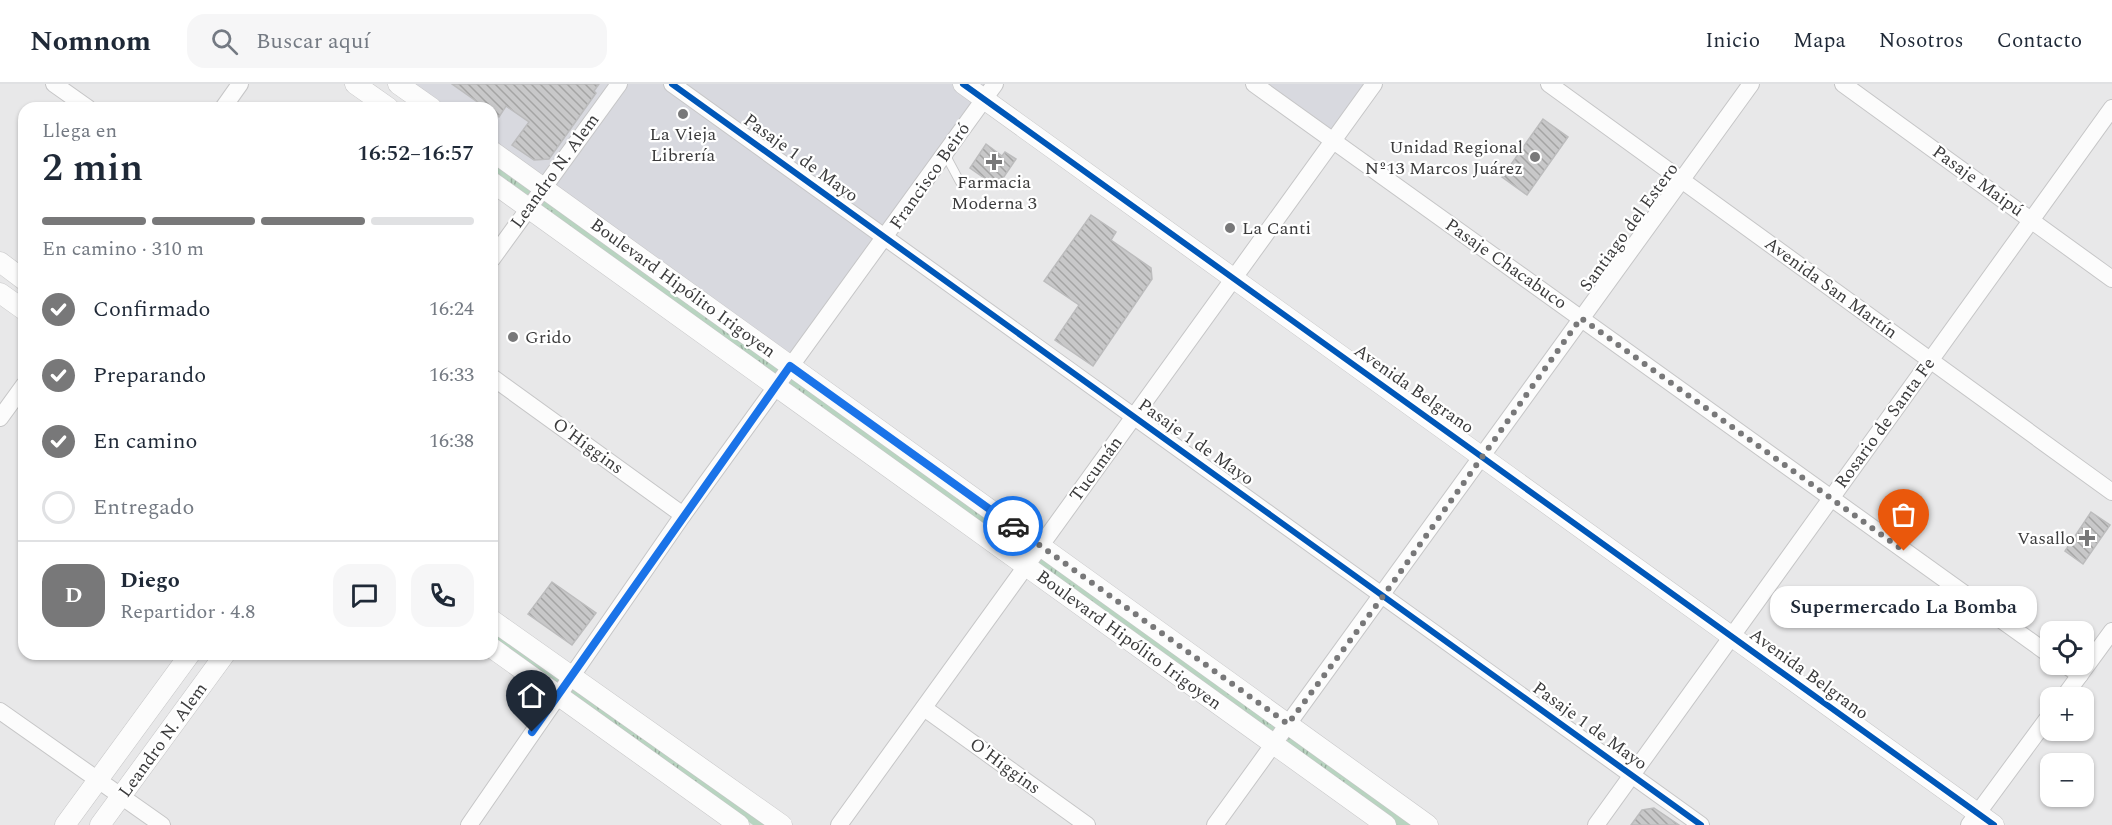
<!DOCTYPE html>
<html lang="es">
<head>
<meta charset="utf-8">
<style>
	body { margin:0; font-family:Spectral,serif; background:#f6f6f7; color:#1f2937; height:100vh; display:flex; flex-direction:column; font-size:22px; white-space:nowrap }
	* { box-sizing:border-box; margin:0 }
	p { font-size:20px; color:#747a83 }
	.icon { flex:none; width:33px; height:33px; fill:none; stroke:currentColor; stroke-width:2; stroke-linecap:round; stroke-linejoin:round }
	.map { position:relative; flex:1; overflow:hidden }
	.panel { position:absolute; left:18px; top:18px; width:480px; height:558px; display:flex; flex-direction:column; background:#fff; border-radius:18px; box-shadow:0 2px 4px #0004 }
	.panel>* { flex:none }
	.controls { position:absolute; left:2040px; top:537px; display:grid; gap:12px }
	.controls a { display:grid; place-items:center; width:54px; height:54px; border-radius:12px; background:#fff; box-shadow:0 2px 4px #0004; font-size:30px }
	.pin { position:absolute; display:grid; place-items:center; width:51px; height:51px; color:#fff; margin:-62px -26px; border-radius:50% 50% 50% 0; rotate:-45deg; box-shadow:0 0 6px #0007 }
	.pin .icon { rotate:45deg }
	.courier { position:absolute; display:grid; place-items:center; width:60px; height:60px; margin:-30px; border:4px solid #1a73e8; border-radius:50%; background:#fff; color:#222; box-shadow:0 2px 8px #0007 }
	.bubble { position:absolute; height:42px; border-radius:18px; background:#fff; box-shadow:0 2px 4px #0004; font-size:20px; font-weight:600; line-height:42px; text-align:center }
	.overview em { font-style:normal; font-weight:600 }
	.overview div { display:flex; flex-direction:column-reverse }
	.overview { display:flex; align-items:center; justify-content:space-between; height:102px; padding:0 24px }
	h1 { font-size:39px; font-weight:600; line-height:45px }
	.bar { display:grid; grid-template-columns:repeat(4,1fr); gap:9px 6px; align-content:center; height:72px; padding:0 24px }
	.bar i { height:8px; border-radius:4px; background:#e0e1e3 }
	.bar .selected { background:#787879 }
	.bar p { grid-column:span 4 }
	.line { display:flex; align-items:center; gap:15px; padding:0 24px; border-top:2px solid #e0e1e3 }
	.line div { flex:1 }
	.round { display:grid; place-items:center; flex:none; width:63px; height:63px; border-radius:18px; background:#f6f6f7 }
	ol { padding:0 24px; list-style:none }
	li { display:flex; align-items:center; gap:18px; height:66px }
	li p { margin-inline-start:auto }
	li .icon { padding:6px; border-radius:50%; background:#787879; color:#fff; stroke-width:4 }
	li:last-child { color:#747a83 }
	li i { width:33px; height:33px; border:3px solid #e0e1e3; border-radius:50% }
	header { display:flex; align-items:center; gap:36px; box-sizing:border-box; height:84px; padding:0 30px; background:#fff; border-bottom:2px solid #e0e1e3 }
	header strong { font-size:28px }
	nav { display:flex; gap:33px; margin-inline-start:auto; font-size:21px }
	.search { width:420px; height:54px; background:#f6f6f7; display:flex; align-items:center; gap:15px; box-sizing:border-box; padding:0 21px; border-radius:18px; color:#747a83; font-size:22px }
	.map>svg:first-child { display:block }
	.built { fill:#d8d9df }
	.grass { fill:url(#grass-tufts) }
	.building { fill:url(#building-back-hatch); stroke:#bcbcbd; stroke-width:1.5 }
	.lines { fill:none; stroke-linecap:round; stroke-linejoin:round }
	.service-casing { stroke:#c6c6c7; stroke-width:10 }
	.minor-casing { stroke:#c6c6c7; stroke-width:18 }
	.tertiary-casing { stroke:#c6c6c7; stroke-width:21 }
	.service { stroke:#fcfcfc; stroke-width:8 }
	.minor { stroke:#fcfcfc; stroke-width:16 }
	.tertiary { stroke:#fcfcfc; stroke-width:20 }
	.cycleway-casing { stroke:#fff; stroke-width:10 }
	.cycleway { stroke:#0057b8; stroke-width:6 }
	.done { stroke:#787879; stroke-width:6; stroke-dasharray:0 10.8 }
	.route { stroke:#1a73e8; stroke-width:8 }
	.poi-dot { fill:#787879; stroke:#fff; stroke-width:2 }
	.labels { text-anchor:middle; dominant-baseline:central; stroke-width:4.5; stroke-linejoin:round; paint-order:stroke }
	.poi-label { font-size:18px; fill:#3b3b3c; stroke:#fff }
	.street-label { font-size:18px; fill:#3b3b3c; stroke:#fff }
</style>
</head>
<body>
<header>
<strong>Nomnom</strong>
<div class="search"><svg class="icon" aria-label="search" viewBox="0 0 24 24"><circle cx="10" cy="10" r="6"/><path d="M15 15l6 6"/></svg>Buscar aquí</div>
<nav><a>Inicio</a><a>Mapa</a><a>Nosotros</a><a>Contacto</a></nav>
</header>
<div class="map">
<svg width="2112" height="741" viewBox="0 0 2112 741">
	<defs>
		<pattern id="grass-tufts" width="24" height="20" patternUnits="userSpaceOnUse" patternTransform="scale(1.5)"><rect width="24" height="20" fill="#b8d4c0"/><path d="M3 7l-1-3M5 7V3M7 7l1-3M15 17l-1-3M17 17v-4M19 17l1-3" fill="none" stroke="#97ad9d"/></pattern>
		<pattern id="building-back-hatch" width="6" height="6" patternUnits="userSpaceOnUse" patternTransform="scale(1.5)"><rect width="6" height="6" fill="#c8c8c9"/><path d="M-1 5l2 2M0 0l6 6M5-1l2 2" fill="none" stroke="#a4a4a4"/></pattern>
	</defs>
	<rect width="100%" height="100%" fill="#e8e8e9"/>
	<g class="built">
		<path d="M398,0H995L790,282L492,67V24H432Z"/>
		<path d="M1254,0H1374L1333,57Z"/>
	</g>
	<g class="grass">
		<path d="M492,67L1428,741H1386L492,98Z"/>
		<path d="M492,542L769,741H753L492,553Z"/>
	</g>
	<g class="building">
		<path d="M452,0H599L594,7L596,9L549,75L534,76L512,61L529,38L506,22L499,33L492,28V24H486Z"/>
		<path d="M1543,35L1568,53L1527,111L1502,93Z"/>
		<path d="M986,60L1002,72L1005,68L1016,75L997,103L970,84Z"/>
		<path d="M1091,131L1116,148L1111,156L1151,184L1152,195L1093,282L1055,256L1079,221L1044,197Z"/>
		<path d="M2091,428L2110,441L2083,480L2065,467Z"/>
		<path d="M552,498L596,529L572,561L528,530Z"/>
		<path d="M1654,724L1679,741H1631L1642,726Z"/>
	</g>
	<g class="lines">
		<defs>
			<path id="service" d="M945,70L960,98"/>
			<g id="minor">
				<path d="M54,0L88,24"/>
				<path d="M672,0L1701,741"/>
				<path d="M1254,0L2050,571"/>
				<path d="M1549,0L2112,408"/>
				<path d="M1843,0L2112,195"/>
				<path d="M223,24L240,0"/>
				<path d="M492,175L619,0"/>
				<path d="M492,293L683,431"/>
				<path d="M0,334L24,301"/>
				<path d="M2064,580L2080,591"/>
				<path d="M2063,614L2112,547"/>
				<path d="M924,624L1087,741"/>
				<path d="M0,627L162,741"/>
				<path d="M469,741L683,431L995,0"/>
				<path d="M839,741L1374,0"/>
				<path d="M1215,741C1394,495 1573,248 1751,0"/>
				<path d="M1596,741L2112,24"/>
				<path d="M1969,741L2050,631"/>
			</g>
			<g id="tertiary">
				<path d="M355,0L389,24"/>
				<path d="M398,0L432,24"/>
				<path d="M963,0L1994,741"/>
				<path d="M492,67L1428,741"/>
				<path d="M492,98L1386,741"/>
				<path d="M0,178L24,196"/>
				<path d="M0,209L24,226"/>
				<path d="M492,536L782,741"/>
				<path d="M492,564L739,741"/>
				<path d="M65,741L190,570"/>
				<path d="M100,741L225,570"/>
			</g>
		</defs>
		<use href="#service" class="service-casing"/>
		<use href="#minor" class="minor-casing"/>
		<use href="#tertiary" class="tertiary-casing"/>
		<use href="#service" class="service"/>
		<use href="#minor" class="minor"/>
		<use href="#tertiary" class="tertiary"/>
		<defs>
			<g id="cycleway">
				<path d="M672,0L1701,741"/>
				<path d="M963,0L1994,741"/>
			</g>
		</defs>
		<use href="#cycleway" class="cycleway-casing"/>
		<use href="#cycleway" class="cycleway"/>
	</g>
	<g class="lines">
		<path class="done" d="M1013,442L1288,640L1384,511L1581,234L1904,467"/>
		<path class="route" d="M532,648L790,282L1013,442"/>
	</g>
	<g class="poi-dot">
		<circle cx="683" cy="30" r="6"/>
		<circle cx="1535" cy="73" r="6"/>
		<path d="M991 69h6v6h6v6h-6v6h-6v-6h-6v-6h6z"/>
		<circle cx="1230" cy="144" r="6"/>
		<circle cx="513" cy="253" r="6"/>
		<path d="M2084 445h6v6h6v6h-6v6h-6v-6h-6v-6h6z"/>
	</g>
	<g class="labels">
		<g class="poi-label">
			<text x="683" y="50">La Vieja<tspan x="683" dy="21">Librería</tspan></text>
			<text x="1523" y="63" text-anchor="end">Unidad Regional<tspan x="1523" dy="21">Nº13 Marcos Juárez</tspan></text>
			<text x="994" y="98">Farmacia<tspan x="994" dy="21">Moderna 3</tspan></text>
			<text x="1242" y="144" text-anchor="start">La Canti</text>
			<text x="525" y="253" text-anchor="start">Grido</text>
			<text x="2075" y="454" text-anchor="end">Vasallo</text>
		</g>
		<g class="street-label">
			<text transform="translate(801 74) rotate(36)">Pasaje 1 de Mayo</text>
			<text transform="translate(555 87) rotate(-54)">Leandro N. Alem</text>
			<text transform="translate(930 92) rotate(-55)">Francisco Beiró</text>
			<text transform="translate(1978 97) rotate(36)">Pasaje Maipú</text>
			<text transform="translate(1629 143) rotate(-54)">Santiago del Estero</text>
			<text transform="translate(1506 180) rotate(35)">Pasaje Chacabuco</text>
			<text transform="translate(683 204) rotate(36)">Boulevard Hipólito Irigoyen</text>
			<text transform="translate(1831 204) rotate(36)">Avenida San Martín</text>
			<text transform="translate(1414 305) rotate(35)">Avenida Belgrano</text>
			<text transform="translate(1885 339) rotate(-54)">Rosario de Santa Fe</text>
			<text transform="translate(1196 358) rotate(35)">Pasaje 1 de Mayo</text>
			<text transform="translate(588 362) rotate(36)">O'Higgins</text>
			<text transform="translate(1096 385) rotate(-54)">Tucumán</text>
			<text transform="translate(1129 556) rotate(36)">Boulevard Hipólito Irigoyen</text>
			<text transform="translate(1809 590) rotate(36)">Avenida Belgrano</text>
			<text transform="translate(1590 642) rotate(36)">Pasaje 1 de Mayo</text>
			<text transform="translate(163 656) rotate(-54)">Leandro N. Alem</text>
			<text transform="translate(1005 682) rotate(36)">O'Higgins</text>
		</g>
	</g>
</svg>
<div class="controls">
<a><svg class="icon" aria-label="locate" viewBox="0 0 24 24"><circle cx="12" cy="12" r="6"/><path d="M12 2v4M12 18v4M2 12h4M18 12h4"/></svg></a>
<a>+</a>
<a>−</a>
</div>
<div class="pin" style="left:1904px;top:467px;background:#ea580c"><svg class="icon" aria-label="bag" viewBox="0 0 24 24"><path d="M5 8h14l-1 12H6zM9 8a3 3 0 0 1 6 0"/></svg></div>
<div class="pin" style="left:532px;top:648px;background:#1f2937"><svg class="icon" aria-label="home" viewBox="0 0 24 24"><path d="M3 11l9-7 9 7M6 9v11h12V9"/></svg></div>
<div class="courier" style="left:1013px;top:442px"><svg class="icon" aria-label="car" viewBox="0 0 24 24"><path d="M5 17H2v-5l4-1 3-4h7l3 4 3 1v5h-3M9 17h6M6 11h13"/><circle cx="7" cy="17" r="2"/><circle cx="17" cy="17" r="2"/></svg></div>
<div class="bubble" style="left:1770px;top:502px;width:267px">Supermercado La Bomba</div>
<section class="panel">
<div class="overview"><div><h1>2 min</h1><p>Llega en</p></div><em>16:52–16:57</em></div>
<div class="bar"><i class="selected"></i><i class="selected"></i><i class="selected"></i><i></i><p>En camino · 310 m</p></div>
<ol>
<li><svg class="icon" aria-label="check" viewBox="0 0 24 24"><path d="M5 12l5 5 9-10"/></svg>Confirmado<p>16:24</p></li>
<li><svg class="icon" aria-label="check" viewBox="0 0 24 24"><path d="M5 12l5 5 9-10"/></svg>Preparando<p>16:33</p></li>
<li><svg class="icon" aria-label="check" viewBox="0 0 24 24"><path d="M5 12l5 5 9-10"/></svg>En camino<p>16:38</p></li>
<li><i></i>Entregado</li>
</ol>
<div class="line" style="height:108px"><b class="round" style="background:#787879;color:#fff">D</b><div><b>Diego</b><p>Repartidor · 4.8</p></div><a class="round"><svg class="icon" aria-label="chat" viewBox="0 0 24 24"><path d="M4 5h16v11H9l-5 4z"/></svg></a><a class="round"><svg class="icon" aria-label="phone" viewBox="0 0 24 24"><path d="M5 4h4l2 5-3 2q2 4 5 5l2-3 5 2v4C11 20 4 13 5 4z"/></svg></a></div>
</section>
</div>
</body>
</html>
